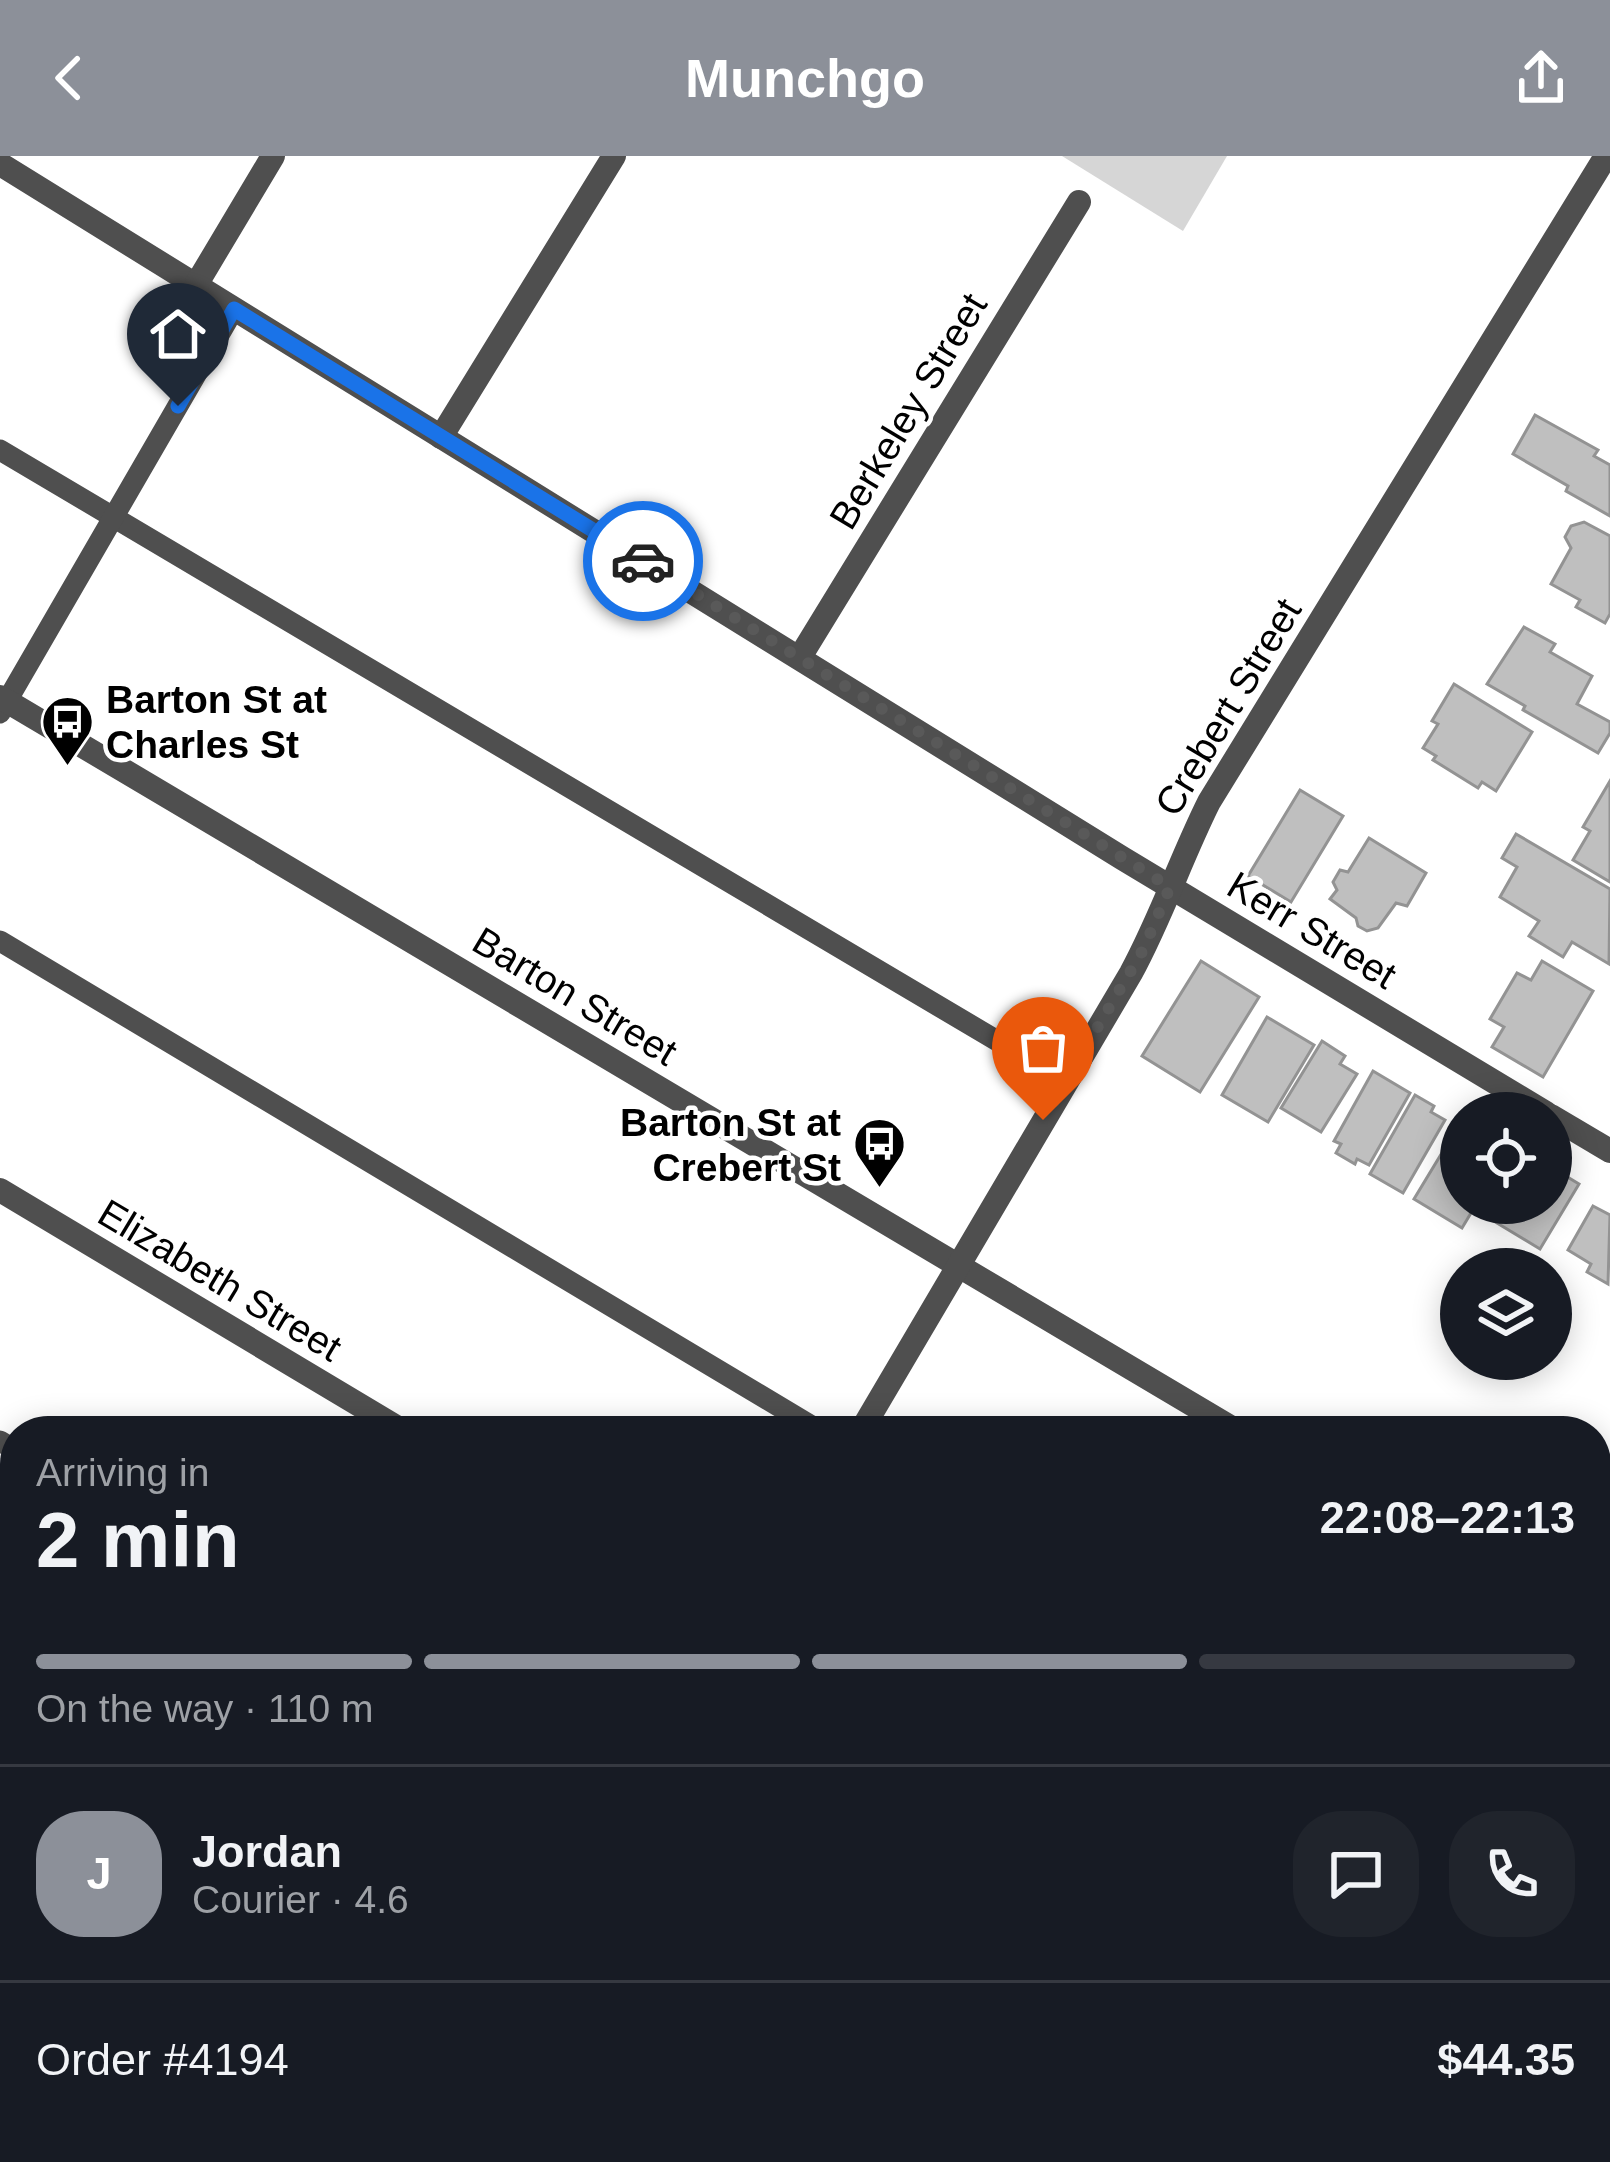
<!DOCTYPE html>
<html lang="en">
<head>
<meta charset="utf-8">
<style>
	body { margin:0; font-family:Helvetica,sans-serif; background:#20242c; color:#f1f3f6; height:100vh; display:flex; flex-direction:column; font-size:45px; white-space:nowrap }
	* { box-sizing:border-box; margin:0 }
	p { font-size:39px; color:#9ea1a6 }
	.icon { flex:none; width:66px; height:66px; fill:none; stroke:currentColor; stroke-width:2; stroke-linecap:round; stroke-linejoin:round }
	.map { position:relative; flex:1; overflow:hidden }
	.drawer { position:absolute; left:0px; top:1260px; width:1611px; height:747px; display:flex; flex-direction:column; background:#171b24; border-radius:48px 48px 0 0; box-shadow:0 6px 30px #0003 }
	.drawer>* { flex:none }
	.fabs { position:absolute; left:1440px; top:936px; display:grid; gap:24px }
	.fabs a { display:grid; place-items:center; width:132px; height:132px; border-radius:50%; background:#171b24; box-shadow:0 6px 30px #0003; font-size:60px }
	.pin { position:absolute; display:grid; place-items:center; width:102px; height:102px; color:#fff; margin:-123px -51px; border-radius:50% 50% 50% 0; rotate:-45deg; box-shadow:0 0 12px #0007 }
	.pin .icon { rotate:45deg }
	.courier { position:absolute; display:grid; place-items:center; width:120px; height:120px; margin:-60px; border:9px solid #1a73e8; border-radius:50%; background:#fff; color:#222; box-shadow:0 3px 15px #0007 }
	.headline em { font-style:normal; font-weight:600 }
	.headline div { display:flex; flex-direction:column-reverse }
	.headline { display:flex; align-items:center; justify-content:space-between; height:204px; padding:0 36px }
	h1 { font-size:78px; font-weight:600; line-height:90px }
	.bar { display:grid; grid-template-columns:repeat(4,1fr); gap:18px 12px; align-content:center; height:144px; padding:0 36px }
	.bar i { height:15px; border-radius:9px; background:#363941 }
	.bar .selected { background:#8c9099 }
	.bar p { grid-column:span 4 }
	.line { display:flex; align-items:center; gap:30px; padding:0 36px; border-top:3px solid #363941 }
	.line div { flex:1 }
	.round { display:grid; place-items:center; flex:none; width:126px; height:126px; border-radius:48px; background:#20242c }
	header { display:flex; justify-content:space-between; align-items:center; height:156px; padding:0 36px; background:#8c9099; color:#fff; font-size:54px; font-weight:600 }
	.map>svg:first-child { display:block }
	.green { fill:#d6d6d6 }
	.building { fill:#bfbfbf; stroke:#939393; stroke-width:3 }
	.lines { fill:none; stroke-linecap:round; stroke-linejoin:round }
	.service { stroke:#4f4f4f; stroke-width:21 }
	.minor { stroke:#4f4f4f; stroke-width:24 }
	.done { stroke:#595959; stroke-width:12; stroke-dasharray:0 21.6 }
	.route { stroke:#1a73e8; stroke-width:15 }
	.labels { text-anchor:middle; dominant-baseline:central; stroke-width:9; stroke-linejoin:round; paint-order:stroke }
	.street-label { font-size:39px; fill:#000; stroke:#fff }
	.poi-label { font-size:39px; font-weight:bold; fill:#000; stroke:#fff; text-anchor:start }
</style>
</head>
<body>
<header><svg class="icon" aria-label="back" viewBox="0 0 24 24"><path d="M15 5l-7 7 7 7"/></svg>Munchgo<svg class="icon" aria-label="share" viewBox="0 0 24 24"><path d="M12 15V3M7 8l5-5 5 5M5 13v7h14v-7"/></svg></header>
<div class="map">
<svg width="1610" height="2006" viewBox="0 0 1610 2006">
	<rect width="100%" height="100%" fill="#fff"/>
	<g class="green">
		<path d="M1062,0H1227L1183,75Z"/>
		<path d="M5,1644L15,1650V1729L0,1752V1652Z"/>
	</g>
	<g class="building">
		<path d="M1535,259L1598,294L1594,300L1610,309V360L1566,335L1568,330L1513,298Z"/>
		<path d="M1584,366L1610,380V458L1605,467L1576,451L1580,444L1551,428L1571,392L1565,381L1571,370Z"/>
		<path d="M1524,471L1555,488L1550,496L1592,520L1577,548L1610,566V577L1598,597L1523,554L1525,550L1487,528Z"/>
		<path d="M1454,528L1532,576L1496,635L1482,626L1478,632L1433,604L1436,600L1423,592L1438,568L1432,565Z"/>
		<path d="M1610,625V726L1573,704L1590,675L1583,671Z"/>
		<path d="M1300,634L1343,660L1291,746L1248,720Z"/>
		<path d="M1516,678L1610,733L1609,808L1572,786L1563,801L1529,780L1539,765L1500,741L1517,711L1502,702Z"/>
		<path d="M1369,682L1426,717L1407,750L1396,747L1378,772L1367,775L1358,770L1356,762L1330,743L1337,734L1333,726L1340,714L1348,716Z"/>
		<path d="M1201,805L1259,841L1200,936L1142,900Z"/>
		<path d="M1542,805L1593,835L1543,921L1492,891L1504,871L1490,863L1517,817L1531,824Z"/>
		<path d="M1267,861L1314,889L1268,966L1222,939Z"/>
		<path d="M1322,885L1345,900L1340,908L1357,918L1321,976L1281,952Z"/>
		<path d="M1373,915L1410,937L1369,1009L1357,1003L1355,1008L1336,997L1341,988L1334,985Z"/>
		<path d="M1415,939L1434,950L1431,956L1445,964L1403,1037L1370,1018Z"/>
		<path d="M1457,972L1461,974V1047H1477L1462,1072L1414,1043Z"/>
		<path d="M1551,1011L1579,1028L1540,1093L1492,1064L1502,1047H1551Z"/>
		<path d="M1593,1050L1610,1059L1608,1128L1587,1116L1591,1108L1568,1094Z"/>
	</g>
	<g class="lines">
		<g class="service">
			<path d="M0,294L1065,925"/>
			<path d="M0,557L234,153"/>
			<path d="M0,785L820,1275"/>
			<path d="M0,1285L15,1294"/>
			<path d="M1596,1740L1610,1749"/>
			<path d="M1181,1992L1205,2006"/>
		</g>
		<g class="minor">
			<path d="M0,8L1122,702L1546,957"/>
			<path d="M196,129L273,0"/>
			<path d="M441,281L614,0"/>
			<path d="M800,501L1079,46"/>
			<path d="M0,541L1237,1275"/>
			<path d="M1551,960L1610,995"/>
			<path d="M0,1034L403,1275"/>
			<path d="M861,1275L1131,817C1161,762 1181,702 1209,646L1606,0"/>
			<path d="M1596,1488L1610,1497"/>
			<path d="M0,1579L15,1588"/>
			<path d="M1596,1985L1610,1993"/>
			<path d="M695,1992L719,2006"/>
			<path d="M152,2006L161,1992"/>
		</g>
	</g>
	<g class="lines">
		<path class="done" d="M643,405L1170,731L1143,794L1043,964"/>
		<path class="route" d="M178,250L234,153L643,405"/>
	</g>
	<defs>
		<symbol id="bus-pin" viewBox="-11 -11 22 30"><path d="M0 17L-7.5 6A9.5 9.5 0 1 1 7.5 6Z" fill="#000" stroke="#fff"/><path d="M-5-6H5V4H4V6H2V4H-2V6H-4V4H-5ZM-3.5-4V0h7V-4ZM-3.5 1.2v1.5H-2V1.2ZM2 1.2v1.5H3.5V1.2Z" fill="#fff"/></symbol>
	</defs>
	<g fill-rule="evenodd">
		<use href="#bus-pin" x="38" y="536" width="59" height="81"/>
		<use href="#bus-pin" x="850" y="958" width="59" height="81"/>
	</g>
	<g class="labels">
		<g class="street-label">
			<text transform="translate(908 255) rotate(-59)">Berkeley Street</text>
			<text transform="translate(1228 551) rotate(-59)">Crebert Street</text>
			<text transform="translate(1312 774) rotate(31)">Kerr Street</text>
			<text transform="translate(575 840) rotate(31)">Barton Street</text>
			<text transform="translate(220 1124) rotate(31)">Elizabeth Street</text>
		</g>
		<g class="poi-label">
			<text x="106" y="543">Barton St at<tspan x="106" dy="45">Charles St</tspan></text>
			<text x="841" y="966" text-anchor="end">Barton St at<tspan x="841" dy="45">Crebert St</tspan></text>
		</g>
	</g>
</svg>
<div class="fabs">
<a><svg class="icon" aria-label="locate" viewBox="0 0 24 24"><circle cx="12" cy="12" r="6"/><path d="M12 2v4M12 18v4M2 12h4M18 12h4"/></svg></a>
<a><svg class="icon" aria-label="layers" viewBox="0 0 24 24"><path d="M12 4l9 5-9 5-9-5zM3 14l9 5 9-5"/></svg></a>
</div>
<div class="pin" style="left:1043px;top:964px;background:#ea580c"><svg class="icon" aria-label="bag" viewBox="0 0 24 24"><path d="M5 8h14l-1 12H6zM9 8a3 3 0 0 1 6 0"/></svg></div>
<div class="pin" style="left:178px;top:250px;background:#1f2937"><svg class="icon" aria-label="home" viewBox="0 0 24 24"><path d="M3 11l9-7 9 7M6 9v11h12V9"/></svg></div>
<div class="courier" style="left:643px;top:405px"><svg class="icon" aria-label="car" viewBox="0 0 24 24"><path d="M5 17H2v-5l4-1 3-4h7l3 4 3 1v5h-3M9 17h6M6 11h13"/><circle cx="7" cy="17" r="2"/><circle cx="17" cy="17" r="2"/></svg></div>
<section class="drawer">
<div class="headline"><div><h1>2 min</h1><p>Arriving in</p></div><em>22:08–22:13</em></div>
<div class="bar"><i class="selected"></i><i class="selected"></i><i class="selected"></i><i></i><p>On the way · 110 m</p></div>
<div class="line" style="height:216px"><b class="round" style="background:#8c9099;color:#fff">J</b><div><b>Jordan</b><p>Courier · 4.6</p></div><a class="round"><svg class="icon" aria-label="chat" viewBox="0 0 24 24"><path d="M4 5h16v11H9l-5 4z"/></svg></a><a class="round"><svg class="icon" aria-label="phone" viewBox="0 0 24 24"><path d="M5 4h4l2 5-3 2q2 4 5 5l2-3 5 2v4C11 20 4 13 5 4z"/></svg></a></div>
<div class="line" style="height:156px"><div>Order #4194</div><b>$44.35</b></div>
</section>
</div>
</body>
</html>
